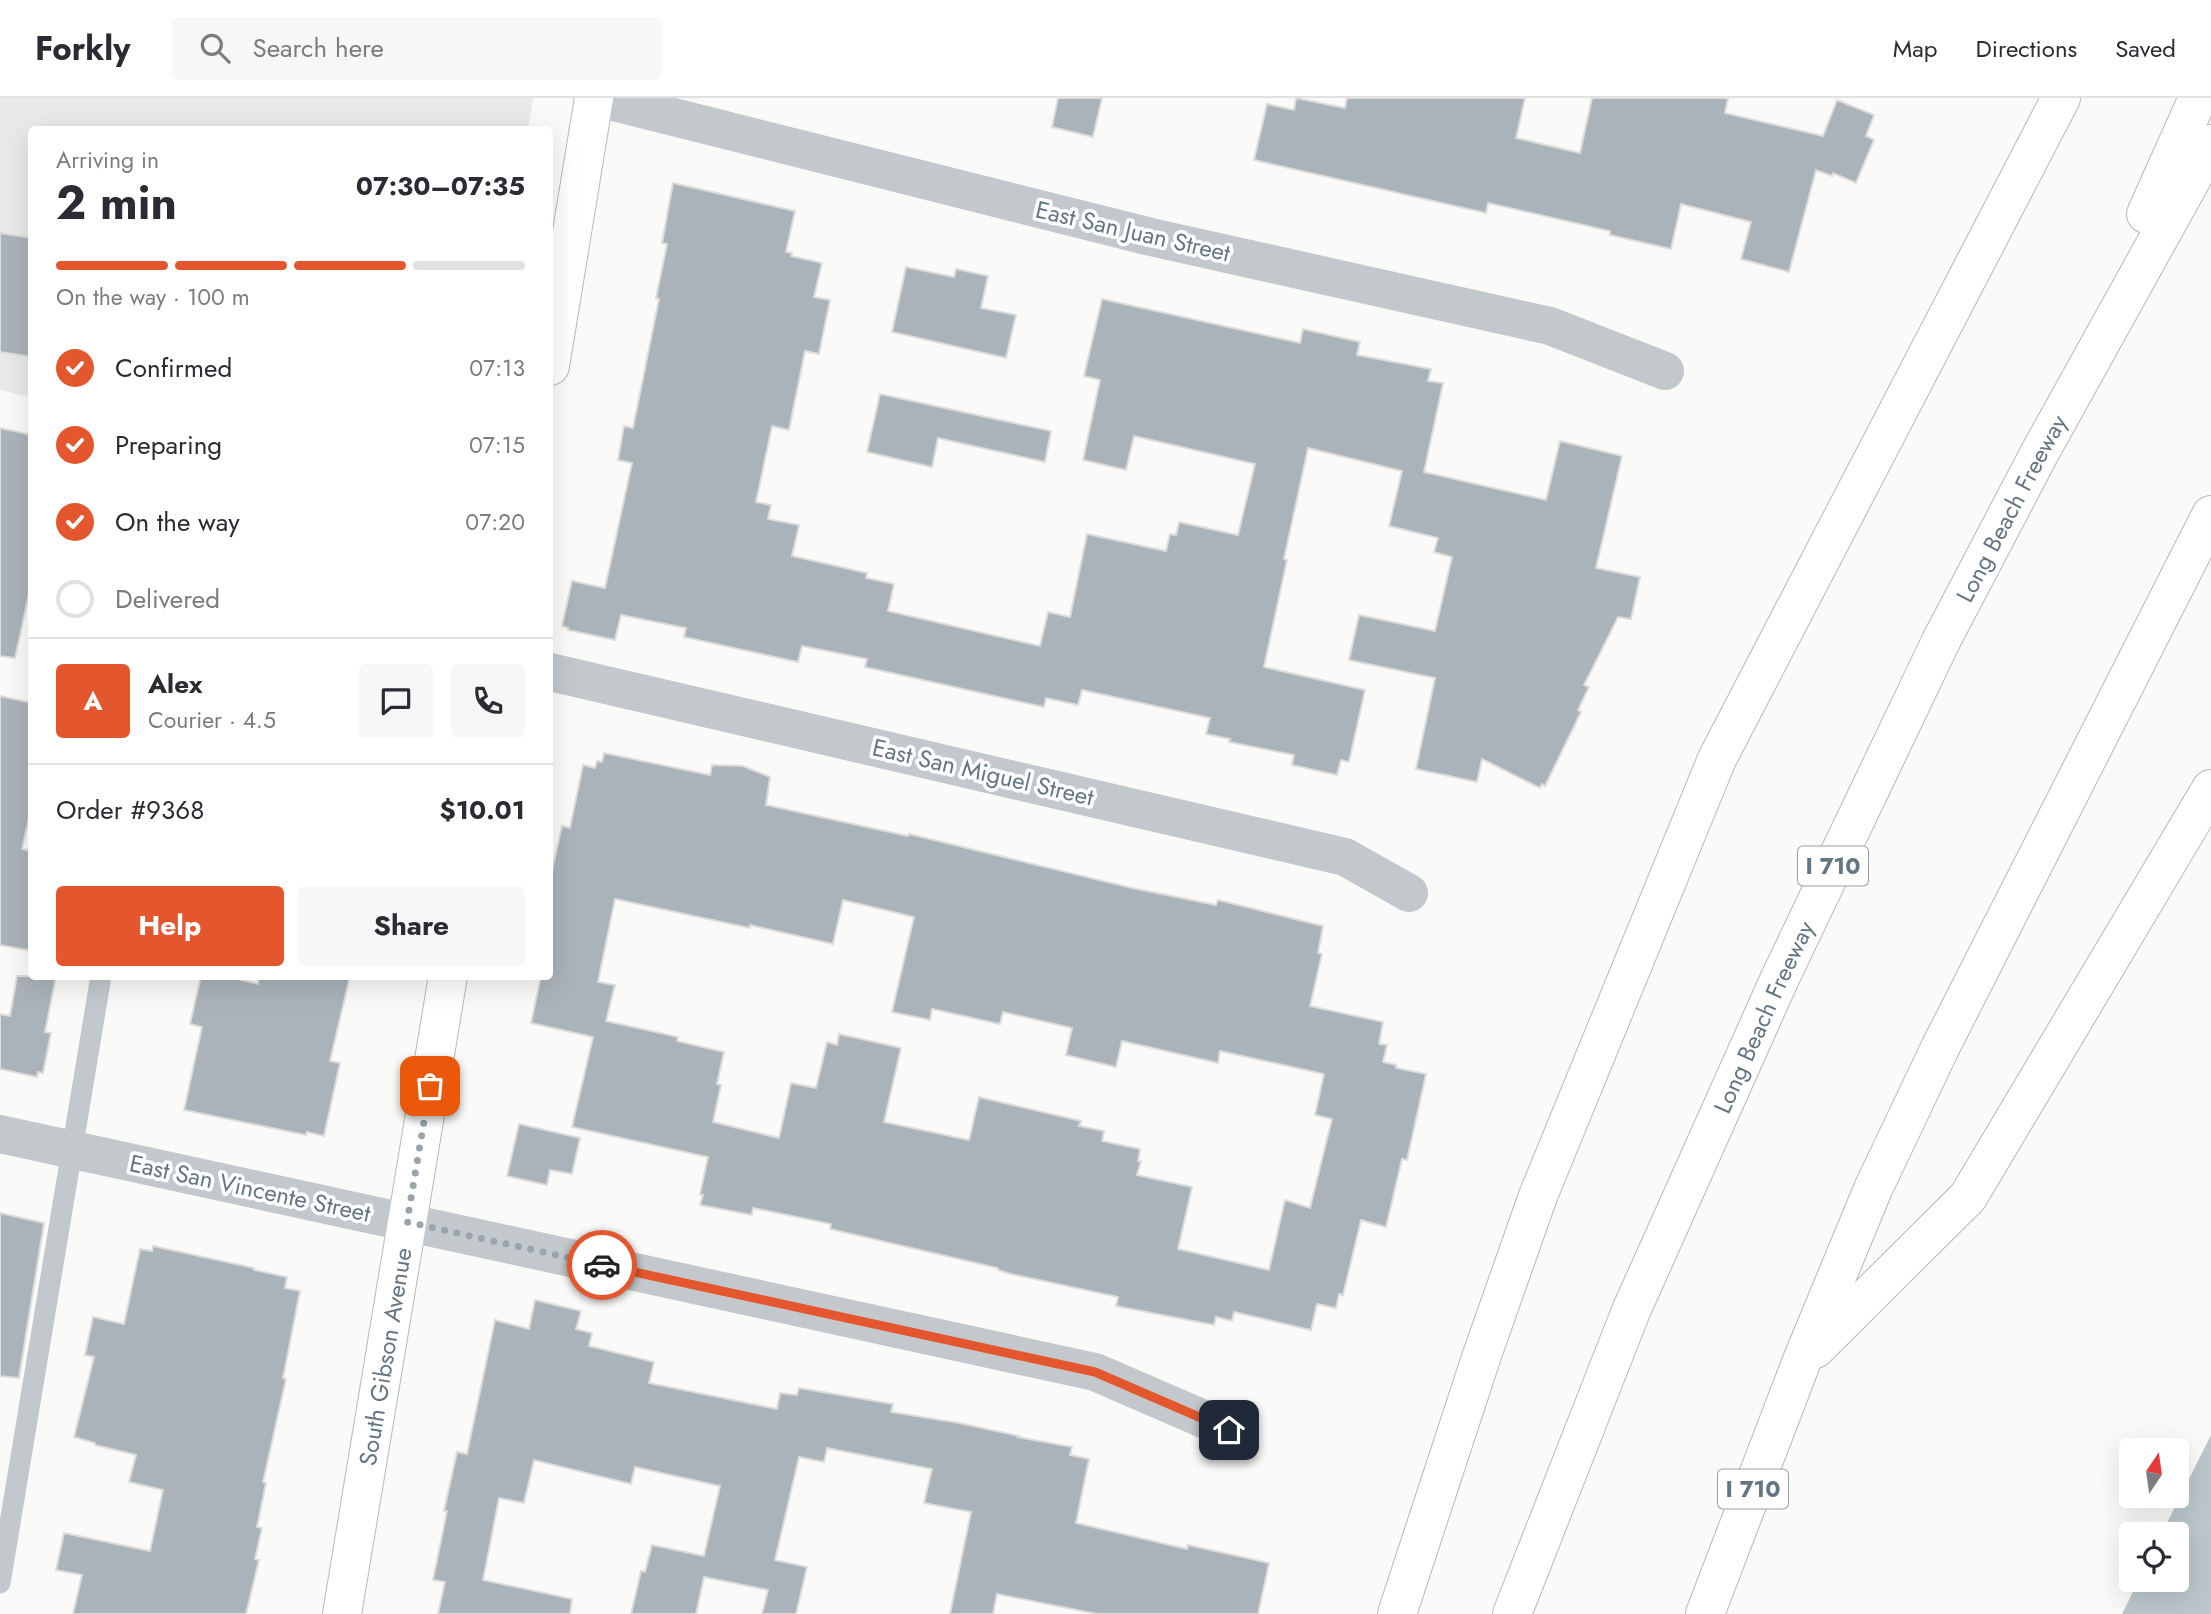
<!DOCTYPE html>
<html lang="en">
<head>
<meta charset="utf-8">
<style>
	body { margin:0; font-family:Jost,sans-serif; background:#f7f7f7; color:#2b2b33; height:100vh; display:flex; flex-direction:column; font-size:26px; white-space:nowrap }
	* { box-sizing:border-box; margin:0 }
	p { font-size:23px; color:#7c7c81 }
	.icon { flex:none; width:38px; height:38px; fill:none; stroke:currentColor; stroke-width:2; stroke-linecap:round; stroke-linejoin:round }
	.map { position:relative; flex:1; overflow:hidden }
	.sheet { position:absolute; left:28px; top:28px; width:525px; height:854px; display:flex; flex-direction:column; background:#fff; border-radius:7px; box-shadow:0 7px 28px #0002 }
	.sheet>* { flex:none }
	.needle { width:46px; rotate:13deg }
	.controls { position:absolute; left:2119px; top:1340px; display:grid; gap:14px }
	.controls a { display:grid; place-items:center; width:70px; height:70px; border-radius:7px; background:#fff; box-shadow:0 7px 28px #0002; font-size:35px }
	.pin { position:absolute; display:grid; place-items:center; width:60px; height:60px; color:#fff; margin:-30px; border-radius:14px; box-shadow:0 4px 10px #0006 }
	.courier { position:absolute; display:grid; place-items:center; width:70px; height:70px; margin:-35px; border:5px solid #e4572e; border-radius:50%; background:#fff; color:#222; box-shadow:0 2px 9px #0007 }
	.head em { font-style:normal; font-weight:700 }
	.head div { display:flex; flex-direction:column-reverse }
	.head { display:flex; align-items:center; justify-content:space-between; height:119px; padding:0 28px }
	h1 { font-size:46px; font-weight:700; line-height:52px }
	.bar { display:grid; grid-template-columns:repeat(4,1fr); gap:10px 7px; align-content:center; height:84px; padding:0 28px }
	.bar i { height:9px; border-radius:5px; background:#e1e1e2 }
	.bar .current { background:#e4572e }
	.bar p { grid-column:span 4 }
	.line { display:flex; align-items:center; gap:18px; padding:0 28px; border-top:2px solid #e1e1e2 }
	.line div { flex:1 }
	.round { display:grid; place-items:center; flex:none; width:74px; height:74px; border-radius:7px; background:#f7f7f7 }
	ol { padding:0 28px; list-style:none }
	li { display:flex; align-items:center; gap:21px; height:77px }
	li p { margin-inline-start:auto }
	li .icon { padding:7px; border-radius:50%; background:#e4572e; color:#fff; stroke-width:4 }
	li:last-child { color:#7c7c81 }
	li i { width:38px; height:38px; border:4px solid #e1e1e2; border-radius:50% }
	.action { display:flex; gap:14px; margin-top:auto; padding:14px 28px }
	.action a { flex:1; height:80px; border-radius:7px; background:#e4572e; color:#fff; font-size:28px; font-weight:700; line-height:80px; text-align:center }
	.action a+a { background:#f7f7f7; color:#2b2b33 }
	header { display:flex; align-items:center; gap:42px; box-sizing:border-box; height:98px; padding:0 35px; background:#fff; border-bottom:2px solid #e1e1e2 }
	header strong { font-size:33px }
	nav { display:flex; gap:38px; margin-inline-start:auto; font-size:24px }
	.search { width:490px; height:63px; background:#f7f7f7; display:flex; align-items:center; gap:18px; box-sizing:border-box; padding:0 24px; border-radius:7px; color:#7c7c81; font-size:26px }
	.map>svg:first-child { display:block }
	.built { fill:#e8e9e9 }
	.water { fill:#bbc7cb }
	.building { fill:#aab3b9; stroke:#dcdcda; stroke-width:2; fill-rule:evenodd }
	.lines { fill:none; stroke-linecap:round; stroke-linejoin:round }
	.secondary-casing { stroke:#b3babf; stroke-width:40 }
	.highway-casing { stroke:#b4b9bd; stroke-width:40 }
	.lane { stroke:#c3c8cc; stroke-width:21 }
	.street { stroke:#c3c8cc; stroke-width:38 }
	.secondary { stroke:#fff; stroke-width:38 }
	.highway { stroke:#fff; stroke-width:38 }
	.done { stroke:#99a4ac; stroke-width:7; stroke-dasharray:0 12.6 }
	.route { stroke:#e4572e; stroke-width:9 }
	.labels { text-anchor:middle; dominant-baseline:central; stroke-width:7; stroke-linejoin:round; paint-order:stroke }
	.shield { fill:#fff; stroke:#939fa8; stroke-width:2 }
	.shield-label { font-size:23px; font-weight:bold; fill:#657683 }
	.street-label { font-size:24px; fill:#657683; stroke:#fff }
</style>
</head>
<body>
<header>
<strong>Forkly</strong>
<div class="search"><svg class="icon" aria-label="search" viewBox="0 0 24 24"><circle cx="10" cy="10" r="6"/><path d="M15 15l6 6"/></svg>Search here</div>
<nav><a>Map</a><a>Directions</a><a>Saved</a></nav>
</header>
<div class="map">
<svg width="2211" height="1516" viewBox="0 0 2211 1516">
	<rect width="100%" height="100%" fill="#fafaf8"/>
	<path class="built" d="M0,0H533L528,31L32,32L31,299L0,292Z"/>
	<path class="water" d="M2211,1337V1516H2122L2139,1482H2177V1437H2161Z"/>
	<g class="building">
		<path d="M1058,0H1102L1093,39L1052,29Z"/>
		<path d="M1296,0L1345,10L1347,0H1525L1516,40L1580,55L1592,0H1728L1725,15L1823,38L1837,2L1874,17L1866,38L1874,42L1856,85L1833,75L1832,78L1816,72L1789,174L1741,161L1751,124L1681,106L1671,151L1610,137V133L1488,105L1486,115L1254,62L1267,6L1294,12Z"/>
		<path d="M673,85L795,113L786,154L792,155L791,158L822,165L814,199L830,202L819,256L805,253L789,332L772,328L756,404L771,407L768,421L799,427L792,458L867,475L866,480L894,486L888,513L1040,548L1048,514L1070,519L1087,436L1166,453L1170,436L1176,437L1179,424L1238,437L1255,366L1134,338L1126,372L1083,362L1100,282L1084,278L1102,201L1300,245L1303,231L1360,244L1357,257L1431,271L1428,283L1443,285L1424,374L1546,402L1560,343L1622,358L1596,470L1640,479L1631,521L1618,519L1584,587L1589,589L1578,612L1581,614L1545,688L1542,686L1540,690L1482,661L1477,684L1416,671L1435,580L1349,562L1359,517L1435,533L1452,459L1434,454L1438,440L1389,428L1402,373L1308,350L1284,461L1287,462L1264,569L1365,592L1349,664L1341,662L1337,677L1292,667L1294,657L1229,644L1230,641L1206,636L1210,620L1082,592L1078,607L1046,600L1044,609L865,569L867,561L802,548L798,564L684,539L686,530L621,517L615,542L568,532V530L562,528L572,483L605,490L632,365L618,362L624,328L633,330L659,201L656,200L667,146L662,145Z"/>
		<path d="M0,135L32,140V259L0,254Z"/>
		<path d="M906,169L954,179L956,171L988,178L981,210L1016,217L1006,260L892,234Z"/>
		<path d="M880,296L1051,333L1045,364L938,340L932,369L867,354Z"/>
		<path d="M0,330L32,337V482L15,560L0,558Z"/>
		<path d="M0,598L32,605V706L22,751L32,753V853L0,847Z"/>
		<path d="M604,655L710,677L712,667L743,668L770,679L766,707L908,738L909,736L1132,790L1216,807L1218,802L1323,828L1318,855L1322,856L1310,908L1383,924L1379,946L1387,947L1383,964L1396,967V970L1426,976L1407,1062L1402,1061L1386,1129L1361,1122L1343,1197L1339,1196L1336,1210L1317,1206L1311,1232L1234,1214L1232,1223L1216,1219L1214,1227L1116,1208L1118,1199L1011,1176L998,1172V1170L830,1131L831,1126L753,1110L752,1117L700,1107L703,1097L700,1096L708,1059L572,1029L593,939L531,925L541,878H550V781L562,728L570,730L583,667L595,670L597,663L602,664ZM615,801L750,830V827L833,846L843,802L914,819L892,914L930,922L932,911L1000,926L1003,914L1072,930L1066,957L1116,969L1122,943L1218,965L1220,953L1324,976L1315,1017L1332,1021L1310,1110L1285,1102L1269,1172L1178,1151L1192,1089L1137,1077L1141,1063H1138L1140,1051L1102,1043L1104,1033L1079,1028L1081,1023L979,999L969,1042L884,1024L901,950L839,936L837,947L827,944L816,990L791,985L779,1040L713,1024L721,987L717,986L724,954L677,943L678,939L606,923L615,887L598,884Z"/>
		<path d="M17,878H56L45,934L51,935L43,975L38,974L37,979L0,971V916L10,918Z"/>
		<path d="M201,878H225L258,886L259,878H350L330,963L340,965L324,1038L307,1034L306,1037L184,1012L202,929L190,926Z"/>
		<path d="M519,1026L580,1040L572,1076L550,1072L547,1087L507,1078Z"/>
		<path d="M0,1115L44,1125L19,1280L0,1278Z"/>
		<path d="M153,1148L254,1170V1172L287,1179L285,1190L300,1193L283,1280L286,1281L263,1384L266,1385L257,1429L262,1430L255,1461L259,1462L246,1516H73L82,1477L56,1472L64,1435L150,1453L163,1392L129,1384L136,1357L95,1347V1345L74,1339L94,1259L85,1257L93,1219L124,1226L140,1151L152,1153Z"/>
		<path d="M535,1202L581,1213L576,1231L592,1235L589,1248L654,1264L649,1285L777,1311L780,1295L797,1297L799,1290L893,1306L891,1314L959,1325L1019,1338L1018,1339L1072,1349L1070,1357L1089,1361L1076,1425L1187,1451L1188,1447L1269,1465L1258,1516H1097L997,1496L993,1516H950L971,1414L924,1405L932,1371L827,1350L824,1364L799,1359L775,1462L807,1469L796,1516H762L768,1492L704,1479L696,1516H631L641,1473L645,1474L652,1447L704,1458L720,1388L635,1369L631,1386L534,1362L524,1405L499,1400L483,1482L572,1501L570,1516H438L445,1484L433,1482L447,1413H444L457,1354L467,1356L495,1222L529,1231Z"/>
	</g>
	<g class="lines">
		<defs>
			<g id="secondary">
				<path d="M550,268L594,0"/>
				<path id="s1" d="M342,1516L448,878"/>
			</g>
			<g id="highway">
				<path d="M2146,116L2198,0"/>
				<path d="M1815,1251L1968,1099L2211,691"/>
				<path d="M1397,1516L1482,1257L1538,1098L1717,661L2061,0"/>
				<path id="s2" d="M1512,1516L1631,1213L1780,880L1941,543L2039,356L2211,46"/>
				<path d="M1705,1516L1801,1265L1873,1091L1940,950L2211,417"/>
			</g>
		</defs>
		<use href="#secondary" class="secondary-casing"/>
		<use href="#highway" class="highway-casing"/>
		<path class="lane" d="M0,1485L101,878"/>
		<g class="street">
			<path d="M598,0L1151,139L1550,228L1665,273"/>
			<path d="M550,574L1345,759L1409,795"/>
			<path d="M0,1036L1095,1274L1229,1332"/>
		</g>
		<use href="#secondary" class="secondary"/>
		<use href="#highway" class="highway"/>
	</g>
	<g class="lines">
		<path class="done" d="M430,988L407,1124L602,1167"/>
		<path class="route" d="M602,1167L1095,1274L1229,1332"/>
	</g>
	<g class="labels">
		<g class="shield">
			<rect x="1798" y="748.5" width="70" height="39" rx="5"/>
			<rect x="1718" y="1371.5" width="70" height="39" rx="5"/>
		</g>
		<g class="shield-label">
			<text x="1833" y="768">I 710</text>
			<text x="1753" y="1391">I 710</text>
		</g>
		<g class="street-label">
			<text transform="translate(1133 133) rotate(13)">East San Juan Street</text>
			<text stroke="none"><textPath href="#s2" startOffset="1214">Long Beach Freeway</textPath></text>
			<text transform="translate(983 674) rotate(13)">East San Miguel Street</text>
			<text stroke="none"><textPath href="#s2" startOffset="648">Long Beach Freeway</textPath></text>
			<text transform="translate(250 1090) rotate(12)">East San Vincente Street</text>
			<text stroke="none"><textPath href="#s1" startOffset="261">South Gibson Avenue</textPath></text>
		</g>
	</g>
</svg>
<div class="controls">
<a><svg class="needle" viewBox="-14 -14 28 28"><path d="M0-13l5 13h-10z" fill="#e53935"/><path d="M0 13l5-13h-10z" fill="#7c7c81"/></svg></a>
<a><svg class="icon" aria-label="locate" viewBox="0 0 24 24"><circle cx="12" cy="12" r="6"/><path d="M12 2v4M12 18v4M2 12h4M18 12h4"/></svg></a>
</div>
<div class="pin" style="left:430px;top:988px;background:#ea580c"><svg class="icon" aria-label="bag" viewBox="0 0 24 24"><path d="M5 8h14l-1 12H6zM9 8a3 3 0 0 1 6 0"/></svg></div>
<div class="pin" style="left:1229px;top:1332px;background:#1f2937"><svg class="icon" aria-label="home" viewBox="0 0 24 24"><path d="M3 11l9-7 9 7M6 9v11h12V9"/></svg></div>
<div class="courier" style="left:602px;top:1167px"><svg class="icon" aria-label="car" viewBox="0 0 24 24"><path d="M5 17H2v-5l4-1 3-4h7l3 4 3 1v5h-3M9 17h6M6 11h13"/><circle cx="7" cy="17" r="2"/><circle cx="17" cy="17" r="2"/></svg></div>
<section class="sheet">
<div class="head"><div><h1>2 min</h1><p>Arriving in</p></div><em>07:30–07:35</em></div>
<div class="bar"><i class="current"></i><i class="current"></i><i class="current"></i><i></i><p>On the way · 100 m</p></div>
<ol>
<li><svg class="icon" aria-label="check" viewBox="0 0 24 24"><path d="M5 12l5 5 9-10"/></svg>Confirmed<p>07:13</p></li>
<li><svg class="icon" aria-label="check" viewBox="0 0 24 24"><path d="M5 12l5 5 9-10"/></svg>Preparing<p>07:15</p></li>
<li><svg class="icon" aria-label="check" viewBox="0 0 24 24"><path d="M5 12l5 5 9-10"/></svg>On the way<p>07:20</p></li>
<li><i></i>Delivered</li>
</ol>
<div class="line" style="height:126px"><b class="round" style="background:#e4572e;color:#fff">A</b><div><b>Alex</b><p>Courier · 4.5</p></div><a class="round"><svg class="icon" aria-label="chat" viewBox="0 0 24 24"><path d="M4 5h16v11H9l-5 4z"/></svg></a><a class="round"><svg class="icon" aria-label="phone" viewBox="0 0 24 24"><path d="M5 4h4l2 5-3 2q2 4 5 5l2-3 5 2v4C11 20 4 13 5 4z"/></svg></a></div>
<div class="line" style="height:91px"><div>Order #9368</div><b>$10.01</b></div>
<div class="action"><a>Help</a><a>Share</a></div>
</section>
</div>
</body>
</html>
